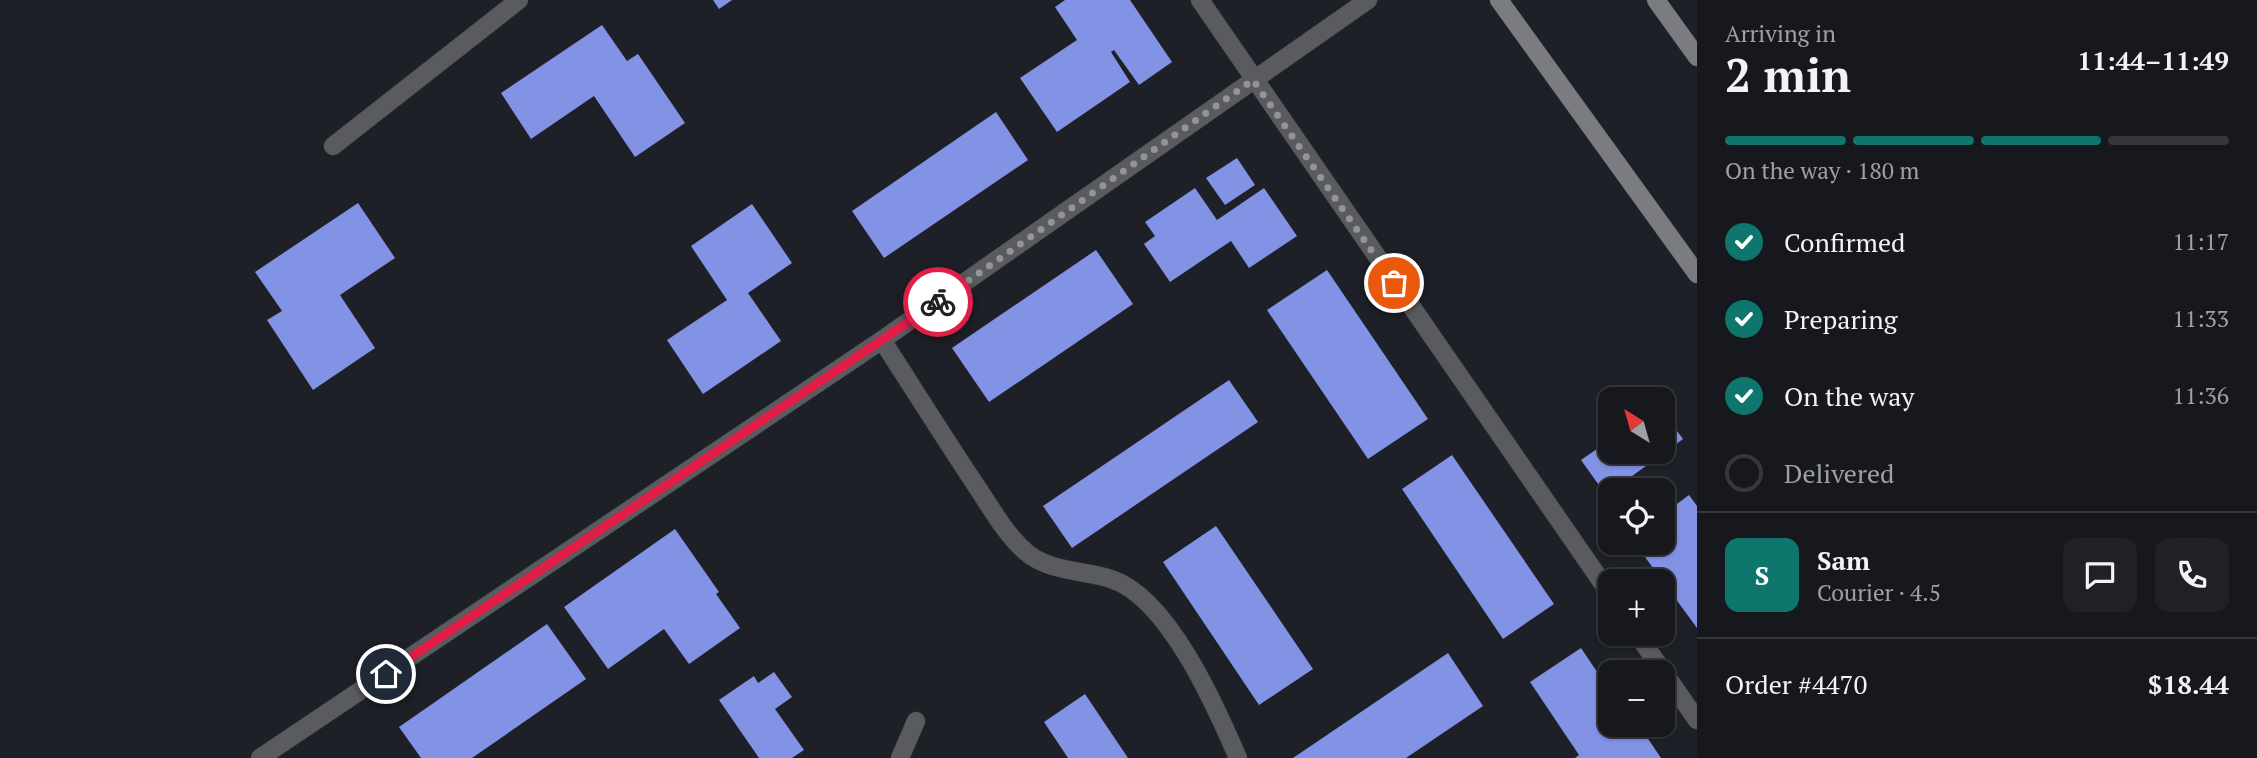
<!DOCTYPE html>
<html lang="en">
<head>
<meta charset="utf-8">
<style>
	body { margin:0; font-family:"PT Serif",serif; background:#1f2126; color:#f1f3f6; height:100vh; display:flex; flex-direction:column; font-size:26px; white-space:nowrap }
	* { box-sizing:border-box; margin:0 }
	p { font-size:23px; color:#9ea0a4 }
	.icon { flex:none; width:38px; height:38px; fill:none; stroke:currentColor; stroke-width:2; stroke-linecap:round; stroke-linejoin:round }
	.map { position:relative; flex:1; overflow:hidden }
	.drawer { display:flex; flex-direction:column; background:#16181d; width:560px }
	.drawer>* { flex:none }
	.needle { width:46px; rotate:323deg }
	.controls { position:absolute; left:1598px; top:387px; display:grid; gap:14px }
	.controls a { display:grid; place-items:center; width:77px; height:77px; border-radius:14px; background:#16181d; box-shadow:0 2px 5px #0004,0 0 0 2px #35373b; font-size:35px }
	.pin { position:absolute; display:grid; place-items:center; width:60px; height:60px; color:#fff; margin:-30px; border:4px solid #fff; border-radius:50%; box-shadow:0 2px 7px #0007 }
	.courier { position:absolute; display:grid; place-items:center; width:70px; height:70px; margin:-35px; border:5px solid #e11d48; border-radius:50%; background:#fff; color:#222; box-shadow:0 2px 9px #0007 }
	.head em { font-style:normal; font-weight:800 }
	.head div { display:flex; flex-direction:column-reverse }
	.head { display:flex; align-items:center; justify-content:space-between; height:119px; padding:0 28px }
	h1 { font-size:46px; font-weight:800; line-height:52px }
	.bar { display:grid; grid-template-columns:repeat(4,1fr); gap:10px 7px; align-content:center; height:84px; padding:0 28px }
	.bar i { height:9px; border-radius:5px; background:#35373b }
	.bar .on { background:#0f766e }
	.bar p { grid-column:span 4 }
	.line { display:flex; align-items:center; gap:18px; padding:0 28px; border-top:2px solid #35373b }
	.line div { flex:1 }
	.round { display:grid; place-items:center; flex:none; width:74px; height:74px; border-radius:14px; background:#1f2126 }
	ol { padding:0 28px; list-style:none }
	li { display:flex; align-items:center; gap:21px; height:77px }
	li p { margin-inline-start:auto }
	li .icon { padding:7px; border-radius:50%; background:#0f766e; color:#fff; stroke-width:4 }
	li:last-child { color:#9ea0a4 }
	li i { width:38px; height:38px; border:4px solid #35373b; border-radius:50% }
	main { display:flex; flex:1; min-height:0 }
	.map>svg:first-child { display:block }
	.building { fill:#8292e4 }
	.lines { fill:none; stroke-linecap:round; stroke-linejoin:round }
	.street-casing { stroke:#3b3d43; stroke-width:19 }
	.secondary-casing { stroke:#3b3d43; stroke-width:19 }
	.street { stroke:#5a5b5f; stroke-width:18 }
	.secondary { stroke:#7a7c82; stroke-width:18 }
	.done { stroke:#92949a; stroke-width:7; stroke-dasharray:0 12.6 }
	.route { stroke:#e11d48; stroke-width:9 }
</style>
</head>
<body>
<main>
<div class="map">
<svg width="1697" height="758" viewBox="0 0 1697 758">
	<rect width="100%" height="100%" fill="#1e2027"/>
	<g class="building">
		<path d="M713,0H732L719,9Z"/>
		<path d="M1065,0H1130L1172,62L1139,85L1114,50L1111,52L1130,82L1057,132L1020,78L1077,40L1055,7Z"/>
		<path d="M602,25L627,61L638,54L685,123L635,157L594,96L531,139L501,93Z"/>
		<path d="M996,112L1028,160L884,258L852,211Z"/>
		<path d="M1237,158L1255,185L1225,205L1206,178Z"/>
		<path d="M1195,188L1217,220L1264,188L1297,236L1249,268L1231,241L1170,282L1144,244L1155,236L1145,222Z"/>
		<path d="M358,203L395,258L340,295L375,348L313,390L267,320L282,311L255,272Z"/>
		<path d="M752,204L792,263L748,293L781,341L703,394L667,340L727,300L691,246Z"/>
		<path d="M1096,250L1133,304L989,402L952,348Z"/>
		<path d="M1327,270L1428,419L1368,459L1267,310Z"/>
		<path d="M1229,380L1258,422L1072,548L1043,506Z"/>
		<path d="M1662,411L1683,439L1606,495L1581,460L1610,440V452H1662Z"/>
		<path d="M1452,455L1554,604L1503,639L1402,489Z"/>
		<path d="M1689,495L1697,506V628L1634,542H1662V515Z"/>
		<path d="M1216,526L1313,669L1259,705L1163,562Z"/>
		<path d="M675,529L719,592L716,594L740,628L689,664L664,629L608,669L564,607Z"/>
		<path d="M547,624L586,679L472,758H421L399,727Z"/>
		<path d="M1581,648L1610,691V724H1638L1661,758H1575L1579,755L1530,682Z"/>
		<path d="M1448,653L1483,706L1406,758H1293Z"/>
		<path d="M774,672L792,697L775,709L804,750L792,758H759L719,700L754,676L758,683Z"/>
		<path d="M1085,694L1128,758H1068L1044,722Z"/>
	</g>
	<g class="lines">
		<defs>
			<g id="street">
				<path d="M1200,0L1610,594"/>
				<path d="M333,146L519,0"/>
				<path d="M882,340C913,388 943,436 975,484C990,506 1005,534 1026,552C1049,572 1084,570 1111,579C1168,597 1216,707 1238,758"/>
				<path d="M1637,634L1697,720"/>
				<path d="M260,758L882,340L1368,0"/>
				<path d="M900,758L916,721"/>
			</g>
			<g id="secondary">
				<path d="M1499,0L1697,274"/>
				<path d="M1656,0L1697,57"/>
			</g>
		</defs>
		<use href="#street" class="street-casing"/>
		<use href="#secondary" class="secondary-casing"/>
		<use href="#street" class="street"/>
		<use href="#secondary" class="secondary"/>
	</g>
	<g class="lines">
		<path class="done" d="M938,302L1253,80L1394,283"/>
		<path class="route" d="M386,674L938,302"/>
	</g>
</svg>
<div class="controls">
<a><svg class="needle" viewBox="-14 -14 28 28"><path d="M0-13l5 13h-10z" fill="#e53935"/><path d="M0 13l5-13h-10z" fill="#9ea0a4"/></svg></a>
<a><svg class="icon" aria-label="locate" viewBox="0 0 24 24"><circle cx="12" cy="12" r="6"/><path d="M12 2v4M12 18v4M2 12h4M18 12h4"/></svg></a>
<a>+</a>
<a>−</a>
</div>
<div class="pin" style="left:1394px;top:283px;background:#ea580c"><svg class="icon" aria-label="bag" viewBox="0 0 24 24"><path d="M5 8h14l-1 12H6zM9 8a3 3 0 0 1 6 0"/></svg></div>
<div class="pin" style="left:386px;top:674px;background:#1f2937"><svg class="icon" aria-label="home" viewBox="0 0 24 24"><path d="M3 11l9-7 9 7M6 9v11h12V9"/></svg></div>
<div class="courier" style="left:938px;top:302px"><svg class="icon" aria-label="bike" viewBox="0 0 24 24"><circle cx="6" cy="16" r="4"/><circle cx="18" cy="16" r="4"/><path d="M6 16l4-8h5l3 8M10 8l3 8H6M13 5h3"/></svg></div>
</div>
<section class="drawer">
<div class="head"><div><h1>2 min</h1><p>Arriving in</p></div><em>11:44–11:49</em></div>
<div class="bar"><i class="on"></i><i class="on"></i><i class="on"></i><i></i><p>On the way · 180 m</p></div>
<ol>
<li><svg class="icon" aria-label="check" viewBox="0 0 24 24"><path d="M5 12l5 5 9-10"/></svg>Confirmed<p>11:17</p></li>
<li><svg class="icon" aria-label="check" viewBox="0 0 24 24"><path d="M5 12l5 5 9-10"/></svg>Preparing<p>11:33</p></li>
<li><svg class="icon" aria-label="check" viewBox="0 0 24 24"><path d="M5 12l5 5 9-10"/></svg>On the way<p>11:36</p></li>
<li><i></i>Delivered</li>
</ol>
<div class="line" style="height:126px"><b class="round" style="background:#0f766e;color:#fff">S</b><div><b>Sam</b><p>Courier · 4.5</p></div><a class="round"><svg class="icon" aria-label="chat" viewBox="0 0 24 24"><path d="M4 5h16v11H9l-5 4z"/></svg></a><a class="round"><svg class="icon" aria-label="phone" viewBox="0 0 24 24"><path d="M5 4h4l2 5-3 2q2 4 5 5l2-3 5 2v4C11 20 4 13 5 4z"/></svg></a></div>
<div class="line" style="height:91px"><div>Order #4470</div><b>$18.44</b></div>
</section>
</main>
</body>
</html>
